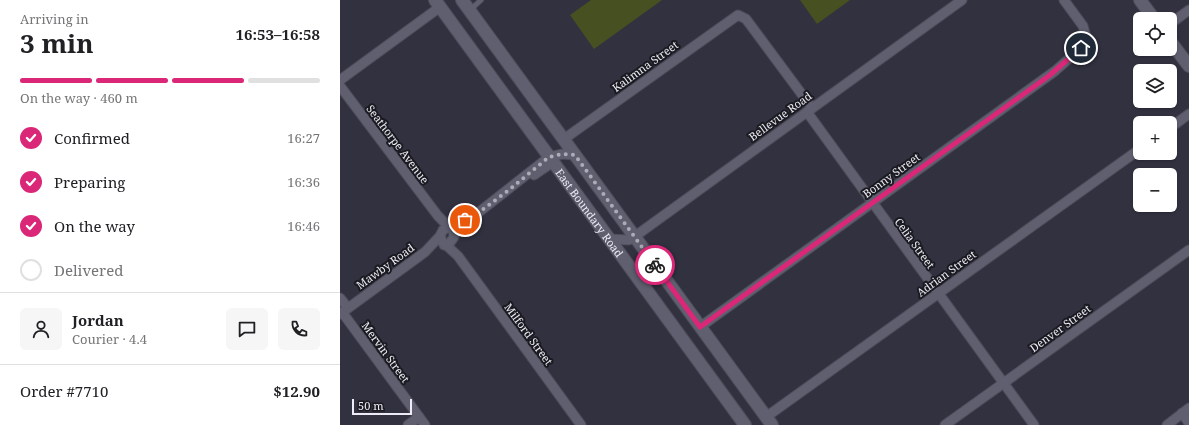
<!DOCTYPE html>
<html lang="en">
<head>
<meta charset="utf-8">
<style>
	body { margin:0; font-family:"Noto Serif",serif; background:#f6f6f6; color:#202124; height:100vh; display:flex; flex-direction:column; font-size:15px; white-space:nowrap }
	* { box-sizing:border-box; margin:0 }
	p { font-size:13px; color:#757577 }
	.icon { flex:none; width:22px; height:22px; fill:none; stroke:currentColor; stroke-width:2; stroke-linecap:round; stroke-linejoin:round }
	.map { position:relative; flex:1; overflow:hidden }
	.details { display:flex; flex-direction:column; background:#fff; width:340px }
	.details>* { flex:none }
	.fabs { position:absolute; left:793px; top:12px; display:grid; gap:8px }
	.fabs a { display:grid; place-items:center; width:44px; height:44px; border-radius:6px; background:#fff; box-shadow:0 1px 3px #0004; font-size:20px }
	.scale { position:absolute; left:12px; bottom:10px; width:60px; box-sizing:border-box; padding-left:4px; border:2px solid #edecf6; border-top:0; font-size:11px; line-height:14px; white-space:nowrap; color:#edecf6; -webkit-text-stroke:3px #1a1a21; paint-order:stroke }
	.pin { position:absolute; display:grid; place-items:center; width:34px; height:34px; color:#fff; margin:-17px; border:2px solid #fff; border-radius:50%; box-shadow:0 1px 4px #0007 }
	.courier { position:absolute; display:grid; place-items:center; width:40px; height:40px; margin:-20px; border:3px solid #db2777; border-radius:50%; background:#fff; color:#222; box-shadow:0 1px 5px #0007 }
	.overview em { font-style:normal; font-weight:700 }
	.overview div { display:flex; flex-direction:column-reverse }
	.overview { display:flex; align-items:center; justify-content:space-between; height:68px; padding:0 20px }
	h1 { font-size:26px; font-weight:700; line-height:30px }
	.bar { display:grid; grid-template-columns:repeat(4,1fr); gap:6px 4px; align-content:center; height:48px; padding:0 20px }
	.bar i { height:5px; border-radius:3px; background:#e0e0e0 }
	.bar .current { background:#db2777 }
	.bar p { grid-column:span 4 }
	.line { display:flex; align-items:center; gap:10px; padding:0 20px; border-top:1px solid #e0e0e0 }
	.line div { flex:1 }
	.round { display:grid; place-items:center; flex:none; width:42px; height:42px; border-radius:6px; background:#f6f6f6 }
	ol { padding:0 20px; list-style:none }
	li { display:flex; align-items:center; gap:12px; height:44px }
	li p { margin-inline-start:auto }
	li .icon { padding:4px; border-radius:50%; background:#db2777; color:#fff; stroke-width:4 }
	li:last-child { color:#757577 }
	li i { width:22px; height:22px; border:2px solid #e0e0e0; border-radius:50% }
	main { display:flex; flex:1; min-height:0 }
	.map>svg:first-child { display:block }
	.green { fill:#465021 }
	.lines { fill:none; stroke-linecap:round; stroke-linejoin:round }
	.lane-casing { stroke:#4d4c59; stroke-width:6 }
	.street-casing { stroke:#4d4c59; stroke-width:11 }
	.secondary-casing { stroke:#4d4c59; stroke-width:14 }
	.lane { stroke:#605f70; stroke-width:4.5 }
	.street { stroke:#605f70; stroke-width:9 }
	.secondary { stroke:#605f70; stroke-width:12 }
	.done { stroke:#acabb6; stroke-width:4; stroke-dasharray:0 7.2 }
	.route { stroke:#db2777; stroke-width:5 }
	.labels { text-anchor:middle; dominant-baseline:central; stroke-width:4; stroke-linejoin:round; paint-order:stroke }
	.street-label { font-size:11px; fill:#edecf6; stroke:#1a1a21 }
</style>
</head>
<body>
<main>
<section class="details">
<div class="overview"><div><h1>3 min</h1><p>Arriving in</p></div><em>16:53–16:58</em></div>
<div class="bar"><i class="current"></i><i class="current"></i><i class="current"></i><i></i><p>On the way · 460 m</p></div>
<ol>
<li><svg class="icon" aria-label="check" viewBox="0 0 24 24"><path d="M5 12l5 5 9-10"/></svg>Confirmed<p>16:27</p></li>
<li><svg class="icon" aria-label="check" viewBox="0 0 24 24"><path d="M5 12l5 5 9-10"/></svg>Preparing<p>16:36</p></li>
<li><svg class="icon" aria-label="check" viewBox="0 0 24 24"><path d="M5 12l5 5 9-10"/></svg>On the way<p>16:46</p></li>
<li><i></i>Delivered</li>
</ol>
<div class="line" style="height:72px"><a class="round"><svg class="icon" aria-label="person" viewBox="0 0 24 24"><circle cx="12" cy="8" r="4"/><path d="M4 21q1-7 8-7t8 7"/></svg></a><div><b>Jordan</b><p>Courier · 4.4</p></div><a class="round"><svg class="icon" aria-label="chat" viewBox="0 0 24 24"><path d="M4 5h16v11H9l-5 4z"/></svg></a><a class="round"><svg class="icon" aria-label="phone" viewBox="0 0 24 24"><path d="M5 4h4l2 5-3 2q2 4 5 5l2-3 5 2v4C11 20 4 13 5 4z"/></svg></a></div>
<div class="line" style="height:52px"><div>Order #7710</div><b>$12.90</b></div>
</section>
<div class="map">
<svg width="849" height="425" viewBox="0 0 849 425">
	<rect width="100%" height="100%" fill="#323140"/>
	<g class="green">
		<path d="M251,0H322L254,49L230,15Z"/>
		<path d="M460,0H510L477,24Z"/>
	</g>
	<g class="lines">
		<defs>
			<path id="lane" d="M130,10L141,0"/>
			<g id="street">
				<path d="M830,24L849,10"/>
				<path d="M0,80L100,7"/>
				<path d="M0,86L98,216L109,227"/>
				<path d="M467,112L694,425"/>
				<path d="M830,128L849,114"/>
				<path d="M224,139L398,15L406,19L472,108"/>
				<path d="M194,175L213,162"/>
				<path d="M114,234L134,216L209,157L222,154L235,155"/>
				<path d="M269,239L289,240L294,237L622,0"/>
				<path d="M106,245L118,256L241,425"/>
				<path d="M0,298L8,308"/>
				<path d="M2,312L85,425"/>
				<path d="M0,314L85,252L100,236L103,230L109,227L114,231V237L109,244L104,245L100,236"/>
				<path d="M360,327L715,71L741,48L746,37L743,26L724,0"/>
				<path d="M842,413L849,423"/>
				<path d="M426,417L800,149"/>
				<path d="M68,425L79,417"/>
				<path d="M605,425L849,250"/>
				<path d="M827,425L849,408"/>
			</g>
			<g id="secondary">
				<path id="s1" d="M95,0L405,425"/>
				<path d="M122,0L432,425"/>
				<path d="M800,0L814,19"/>
				<path d="M830,41L849,66"/>
			</g>
		</defs>
		<use href="#lane" class="lane-casing"/>
		<use href="#street" class="street-casing"/>
		<use href="#secondary" class="secondary-casing"/>
		<use href="#lane" class="lane"/>
		<use href="#street" class="street"/>
		<use href="#secondary" class="secondary"/>
	</g>
	<g class="lines">
		<path class="done" d="M125,220L134,216L169,190L209,157L222,154L235,155L315,265"/>
		<path class="route" d="M315,265L360,327L710,75L741,48"/>
	</g>
	<g class="labels">
		<g class="street-label">
			<text transform="translate(305 66) rotate(-36)">Kalimna Street</text>
			<text transform="translate(440 116) rotate(-36)">Bellevue Road</text>
			<text transform="translate(58 144) rotate(53)">Seathorpe Avenue</text>
			<text transform="translate(551 175) rotate(-36)">Bonny Street</text>
			<text stroke="none"><textPath href="#s1" startOffset="263">East Boundary Road</textPath></text>
			<text transform="translate(575 243) rotate(54)">Celia Street</text>
			<text transform="translate(45 266) rotate(-36)">Mawby Road</text>
			<text transform="translate(606 273) rotate(-36)">Adrian Street</text>
			<text transform="translate(720 328) rotate(-36)">Denver Street</text>
			<text transform="translate(189 334) rotate(54)">Milford Street</text>
			<text transform="translate(46 352) rotate(54)">Mervin Street</text>
		</g>
	</g>
</svg>
<div class="fabs">
<a><svg class="icon" aria-label="locate" viewBox="0 0 24 24"><circle cx="12" cy="12" r="6"/><path d="M12 2v4M12 18v4M2 12h4M18 12h4"/></svg></a>
<a><svg class="icon" aria-label="layers" viewBox="0 0 24 24"><path d="M12 4l9 5-9 5-9-5zM3 14l9 5 9-5"/></svg></a>
<a>+</a>
<a>−</a>
</div>
<div class="scale">50 m</div>
<div class="pin" style="left:125px;top:220px;background:#ea580c"><svg class="icon" aria-label="bag" viewBox="0 0 24 24"><path d="M5 8h14l-1 12H6zM9 8a3 3 0 0 1 6 0"/></svg></div>
<div class="pin" style="left:741px;top:48px;background:#1f2937"><svg class="icon" aria-label="home" viewBox="0 0 24 24"><path d="M3 11l9-7 9 7M6 9v11h12V9"/></svg></div>
<div class="courier" style="left:315px;top:265px"><svg class="icon" aria-label="bike" viewBox="0 0 24 24"><circle cx="6" cy="16" r="4"/><circle cx="18" cy="16" r="4"/><path d="M6 16l4-8h5l3 8M10 8l3 8H6M13 5h3"/></svg></div>
</div>
</main>
</body>
</html>
